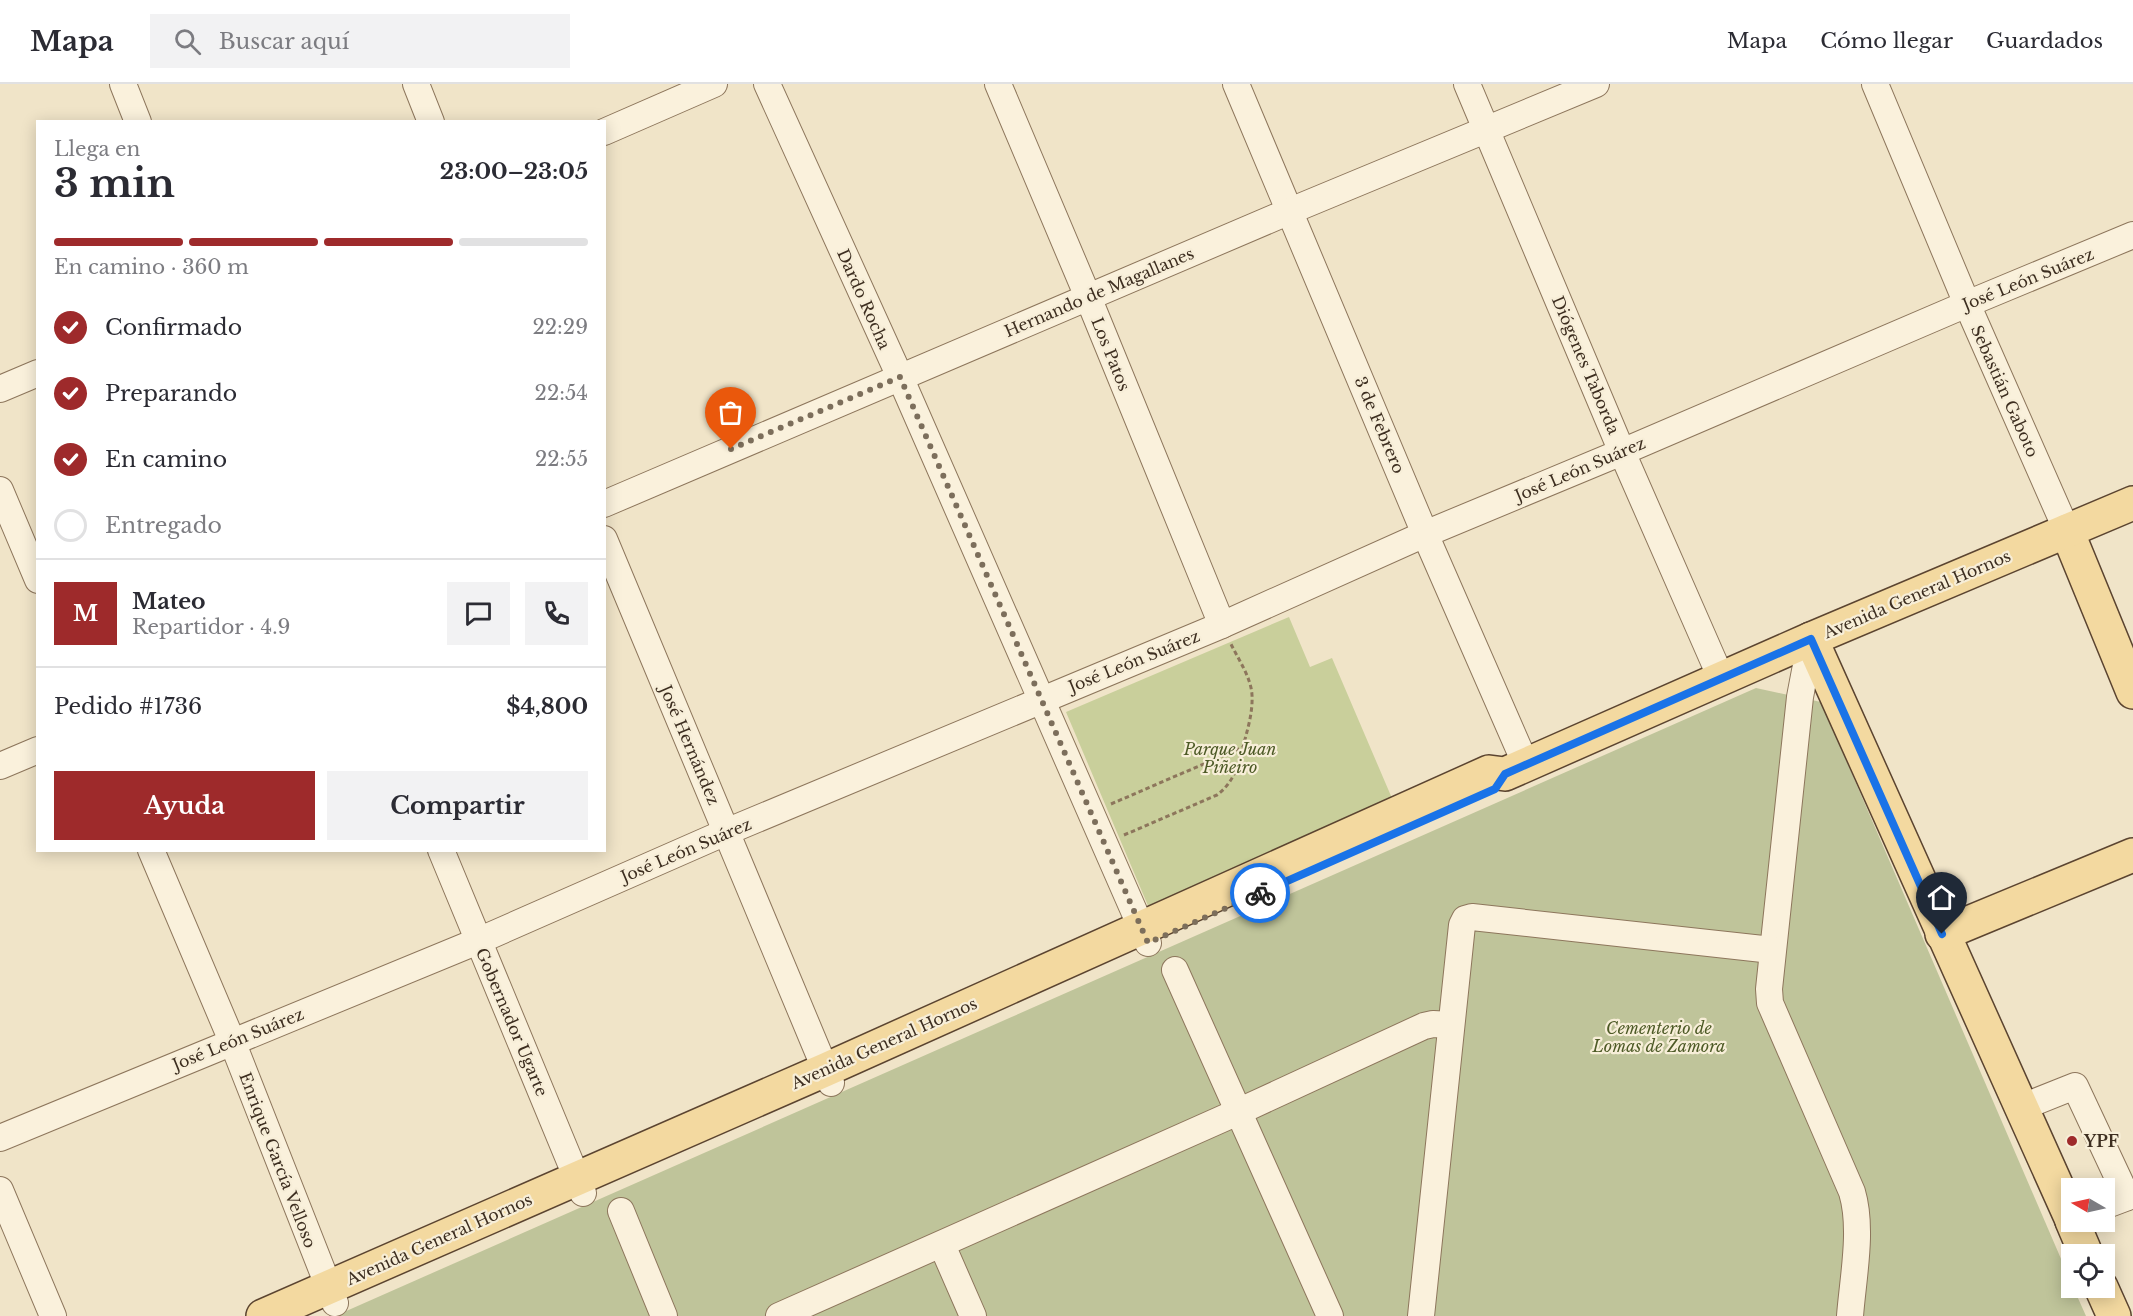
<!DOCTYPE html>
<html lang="es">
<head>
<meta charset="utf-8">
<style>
	body { margin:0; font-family:"Libre Baskerville",serif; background:#f2f2f3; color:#2b2b33; height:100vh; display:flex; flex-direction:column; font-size:22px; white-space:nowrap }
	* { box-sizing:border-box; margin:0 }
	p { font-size:20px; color:#7c7c81 }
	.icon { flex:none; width:33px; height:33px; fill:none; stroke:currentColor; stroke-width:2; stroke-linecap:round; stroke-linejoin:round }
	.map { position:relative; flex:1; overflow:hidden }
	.sheet { position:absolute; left:36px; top:36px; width:570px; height:732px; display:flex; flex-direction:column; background:#fff; border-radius:0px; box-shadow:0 3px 15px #0003 }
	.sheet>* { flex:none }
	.needle { width:39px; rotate:279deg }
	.controls { position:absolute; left:2061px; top:1094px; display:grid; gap:12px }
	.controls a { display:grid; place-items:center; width:54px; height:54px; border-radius:0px; background:#fff; box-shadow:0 3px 15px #0003; font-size:30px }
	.pin { position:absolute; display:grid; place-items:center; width:51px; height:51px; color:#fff; margin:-62px -26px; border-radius:50% 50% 50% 0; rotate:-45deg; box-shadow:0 0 6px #0007 }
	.pin .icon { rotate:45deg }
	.courier { position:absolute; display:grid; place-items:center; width:60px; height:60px; margin:-30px; border:4px solid #1a73e8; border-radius:50%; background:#fff; color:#222; box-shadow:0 2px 8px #0007 }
	.head em { font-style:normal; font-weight:700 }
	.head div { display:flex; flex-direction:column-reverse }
	.head { display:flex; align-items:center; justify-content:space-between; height:102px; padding:0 18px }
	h1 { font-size:39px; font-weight:700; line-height:45px }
	.bar { display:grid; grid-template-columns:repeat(4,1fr); gap:9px 6px; align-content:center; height:72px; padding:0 18px }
	.bar i { height:8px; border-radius:4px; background:#e1e1e2 }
	.bar .current { background:#9e2a2b }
	.bar p { grid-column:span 4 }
	.line { display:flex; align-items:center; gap:15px; padding:0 18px; border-top:2px solid #e1e1e2 }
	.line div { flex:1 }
	.round { display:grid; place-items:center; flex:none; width:63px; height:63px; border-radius:0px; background:#f2f2f3 }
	ol { padding:0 18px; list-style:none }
	li { display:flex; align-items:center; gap:18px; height:66px }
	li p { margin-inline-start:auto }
	li .icon { padding:6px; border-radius:50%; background:#9e2a2b; color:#fff; stroke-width:4 }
	li:last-child { color:#7c7c81 }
	li i { width:33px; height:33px; border:3px solid #e1e1e2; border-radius:50% }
	.button { display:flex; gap:12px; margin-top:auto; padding:12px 18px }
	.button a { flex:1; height:69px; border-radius:0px; background:#9e2a2b; color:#fff; font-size:24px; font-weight:700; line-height:69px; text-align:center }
	.button a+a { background:#f2f2f3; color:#2b2b33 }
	header { display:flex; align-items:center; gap:36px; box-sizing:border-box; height:84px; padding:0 30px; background:#fff; border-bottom:2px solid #e1e1e2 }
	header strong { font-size:28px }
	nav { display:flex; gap:33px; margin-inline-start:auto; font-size:21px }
	.search { width:420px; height:54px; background:#f2f2f3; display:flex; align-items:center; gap:15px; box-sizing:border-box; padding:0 21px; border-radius:0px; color:#7c7c81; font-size:22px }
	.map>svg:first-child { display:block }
	.green { fill:#c9cf9b }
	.cemetery { fill:#bfc49a }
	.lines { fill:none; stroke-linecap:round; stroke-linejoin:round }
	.minor-casing { stroke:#8d765c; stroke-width:28 }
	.major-casing { stroke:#5b4430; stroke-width:36 }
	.path { stroke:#8d765c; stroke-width:3; stroke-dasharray:4.5 3; stroke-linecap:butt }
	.minor { stroke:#faf1dc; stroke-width:26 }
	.major { stroke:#f3d9a0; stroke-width:33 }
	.done { stroke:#7c6e5b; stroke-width:6; stroke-dasharray:0 10.8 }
	.route { stroke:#1a73e8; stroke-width:8 }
	.poi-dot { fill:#9e2a2b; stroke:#f7eed8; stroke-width:2 }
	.labels { text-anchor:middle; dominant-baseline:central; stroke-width:4.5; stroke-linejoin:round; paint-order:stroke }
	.street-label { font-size:16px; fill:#3d2e20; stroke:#f7eed8 }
	.park-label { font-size:16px; font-style:italic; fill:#4d5a26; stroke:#f7eed8 }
	.poi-label { font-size:16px; font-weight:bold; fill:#3d2e20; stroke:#f7eed8; text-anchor:start }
</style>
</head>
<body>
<header>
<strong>Mapa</strong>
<div class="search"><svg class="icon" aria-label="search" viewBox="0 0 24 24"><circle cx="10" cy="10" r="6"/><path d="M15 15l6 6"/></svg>Buscar aquí</div>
<nav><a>Mapa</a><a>Cómo llegar</a><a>Guardados</a></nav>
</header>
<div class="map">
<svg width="2133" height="1232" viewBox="0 0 2133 1232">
	<rect width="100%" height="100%" fill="#f0e4c8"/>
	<path class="green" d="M1289,533L1310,583L1332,574L1394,719L1149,824L1066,628Z"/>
	<path class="cemetery" d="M1756,604L1821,618L2071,1198L2072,1203H2073L2086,1232H335Z"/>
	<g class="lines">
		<defs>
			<g id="minor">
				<path d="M123,0L138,38"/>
				<path d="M416,0L431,38"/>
				<path d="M767,0L900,293L1148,859"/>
				<path d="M998,0L1088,213L1222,541"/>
				<path d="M1236,0L1425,450L1526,681"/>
				<path d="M1467,0L1622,368L1721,594"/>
				<path d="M1875,0L1967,220L2067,447"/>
				<path d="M604,48L714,0"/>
				<path d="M0,305L38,289"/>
				<path d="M0,406L38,496"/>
				<path d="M604,420L1290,127L1596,0"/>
				<path d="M604,455L831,999"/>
				<path d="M1811,555L1800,613L1769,905L1770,919L1852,1108C1863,1145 1853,1193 1850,1232"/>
				<path d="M0,682L38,666"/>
				<path d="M151,766L232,957L335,1219"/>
				<path d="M441,766L583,1109"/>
				<path d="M1175,886L1330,1232"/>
				<path d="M2020,1024L2075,1002L2127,1113"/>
				<path d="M0,1054L478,857L726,748L1222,541L1425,450L1622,368L1967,220L2133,151"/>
				<path d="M0,1106L53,1232"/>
				<path d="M2104,1122L2133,1111"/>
				<path d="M621,1127L664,1232"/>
				<path d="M942,1161L973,1232"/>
				<path d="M779,1232L1240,1027L1424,942L1433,940L1451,941"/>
				<path d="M1421,1232L1462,841L1465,835L1472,833L1772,866"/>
			</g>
			<g id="major">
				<path d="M2067,447L2133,608"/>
				<path d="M1811,555L2072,1136"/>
				<path d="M1942,850L2133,771"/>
				<path d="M2072,1137L2086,1170"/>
				<path d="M2101,1203L2114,1232"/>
				<path d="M263,1232L825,986L1489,688L1505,690L1811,555L2133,419"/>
			</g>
		</defs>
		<use href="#minor" class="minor-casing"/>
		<use href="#major" class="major-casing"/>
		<g class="path">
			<path d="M1111,720L1243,663C1247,647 1253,629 1252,611C1251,593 1238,575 1230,558"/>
			<path d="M1124,751L1217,711C1233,699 1238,683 1243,663"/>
		</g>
		<use href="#minor" class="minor"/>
		<use href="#major" class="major"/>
	</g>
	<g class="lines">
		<path class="done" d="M731,365L900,293L1148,859L1260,809"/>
		<path class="route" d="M1260,809L1495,705L1505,690L1811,555L1942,850"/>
	</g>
	<circle class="poi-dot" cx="2072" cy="1057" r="6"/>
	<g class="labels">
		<g class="street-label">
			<text transform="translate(2028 195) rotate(-22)">José León Suárez</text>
			<text transform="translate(1099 208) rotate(-23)">Hernando de Magallanes</text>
			<text transform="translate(864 215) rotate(66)">Dardo Rocha</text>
			<text transform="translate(1111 270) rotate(68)">Los Patos</text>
			<text transform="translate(1586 281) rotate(67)">Diógenes Taborda</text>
			<text transform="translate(2005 307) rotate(66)">Sebastián Gaboto</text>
			<text transform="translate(1380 341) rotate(67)">3 de Febrero</text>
			<text transform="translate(1580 385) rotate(-23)">José León Suárez</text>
			<text transform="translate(1917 510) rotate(-23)">Avenida General Hornos</text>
			<text transform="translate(1134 577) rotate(-22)">José León Suárez</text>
			<text transform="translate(690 661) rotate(67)">José Hernández</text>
			<text transform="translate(686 766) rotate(-23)">José León Suárez</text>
			<text transform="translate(512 938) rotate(67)">Gobernador Ugarte</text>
			<text transform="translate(238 955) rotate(-22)">José León Suárez</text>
			<text transform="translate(884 959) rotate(-24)">Avenida General Hornos</text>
			<text transform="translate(278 1076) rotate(69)">Enrique García Velloso</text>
			<text transform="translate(439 1155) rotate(-24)">Avenida General Hornos</text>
		</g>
		<g class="park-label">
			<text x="1230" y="665">Parque Juan<tspan x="1230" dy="18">Piñeiro</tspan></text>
			<text x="1659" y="944">Cementerio de<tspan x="1659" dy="18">Lomas de Zamora</tspan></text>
		</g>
		<g class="poi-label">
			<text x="2084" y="1057">YPF</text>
		</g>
	</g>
</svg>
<div class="controls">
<a><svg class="needle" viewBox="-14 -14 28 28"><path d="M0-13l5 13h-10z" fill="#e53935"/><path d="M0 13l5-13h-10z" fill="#7c7c81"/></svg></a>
<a><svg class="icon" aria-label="locate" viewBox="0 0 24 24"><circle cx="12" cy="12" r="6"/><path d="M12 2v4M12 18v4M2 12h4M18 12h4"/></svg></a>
</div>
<div class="pin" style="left:731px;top:365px;background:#ea580c"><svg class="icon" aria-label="bag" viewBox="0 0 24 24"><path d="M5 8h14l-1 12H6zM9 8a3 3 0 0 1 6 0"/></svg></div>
<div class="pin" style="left:1942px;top:850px;background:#1f2937"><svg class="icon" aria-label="home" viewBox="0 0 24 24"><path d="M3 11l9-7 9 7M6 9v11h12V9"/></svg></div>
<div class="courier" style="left:1260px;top:809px"><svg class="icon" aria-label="bike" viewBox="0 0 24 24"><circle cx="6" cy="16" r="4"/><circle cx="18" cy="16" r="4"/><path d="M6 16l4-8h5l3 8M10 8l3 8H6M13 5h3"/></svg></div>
<section class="sheet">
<div class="head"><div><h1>3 min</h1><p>Llega en</p></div><em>23:00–23:05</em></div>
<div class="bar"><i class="current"></i><i class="current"></i><i class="current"></i><i></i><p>En camino · 360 m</p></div>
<ol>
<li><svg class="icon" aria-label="check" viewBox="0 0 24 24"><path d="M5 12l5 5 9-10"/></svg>Confirmado<p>22:29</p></li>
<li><svg class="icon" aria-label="check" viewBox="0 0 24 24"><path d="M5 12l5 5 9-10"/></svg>Preparando<p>22:54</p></li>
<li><svg class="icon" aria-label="check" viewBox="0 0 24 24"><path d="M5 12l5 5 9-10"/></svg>En camino<p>22:55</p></li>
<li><i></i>Entregado</li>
</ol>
<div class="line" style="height:108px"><b class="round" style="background:#9e2a2b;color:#fff">M</b><div><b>Mateo</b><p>Repartidor · 4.9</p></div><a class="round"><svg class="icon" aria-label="chat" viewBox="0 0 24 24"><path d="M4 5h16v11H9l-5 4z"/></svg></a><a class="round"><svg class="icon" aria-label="phone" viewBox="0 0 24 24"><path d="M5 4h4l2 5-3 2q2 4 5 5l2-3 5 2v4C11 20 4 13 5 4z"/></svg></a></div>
<div class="line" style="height:78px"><div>Pedido #1736</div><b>$4,800</b></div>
<div class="button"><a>Ayuda</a><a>Compartir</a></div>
</section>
</div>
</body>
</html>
